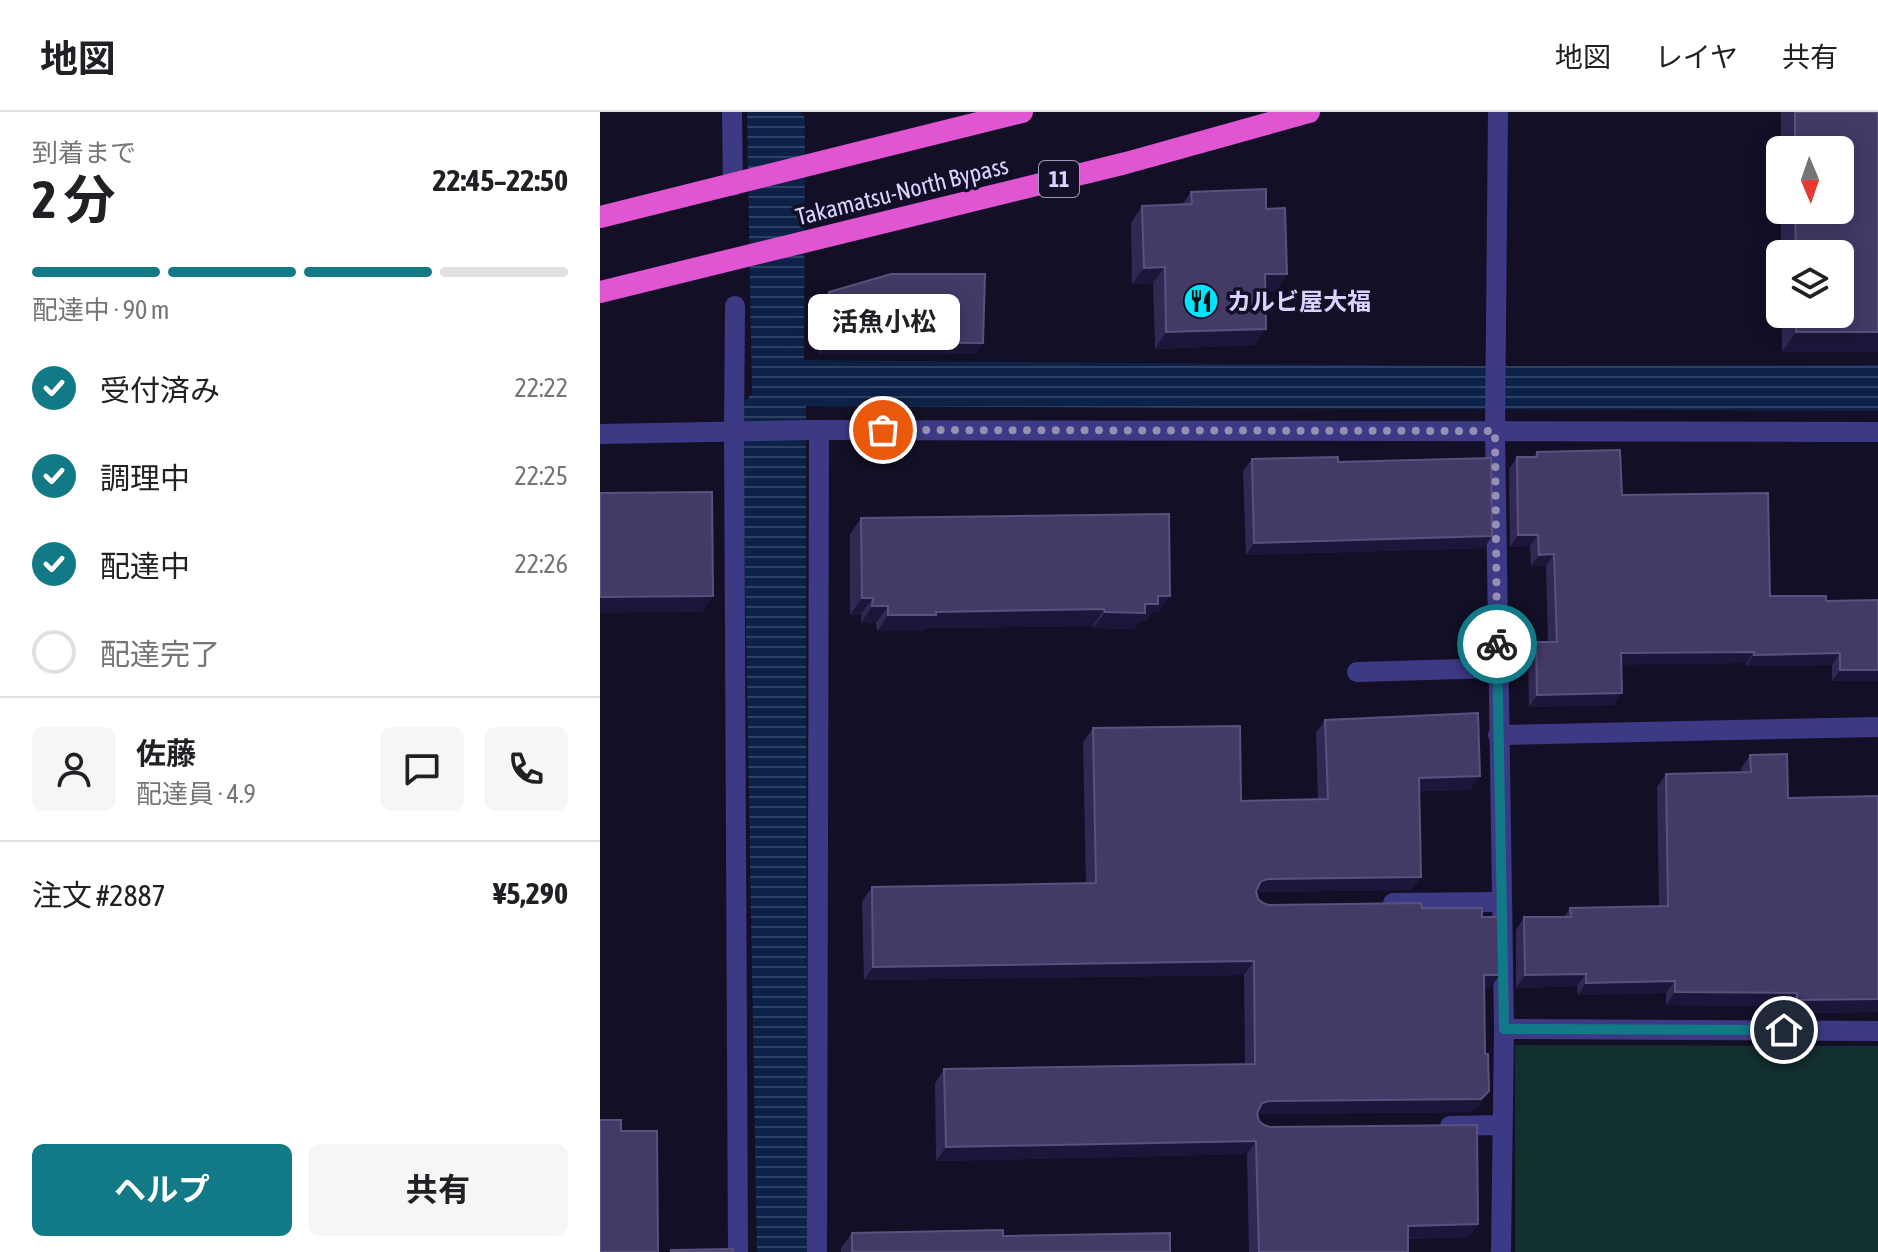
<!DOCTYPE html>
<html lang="ja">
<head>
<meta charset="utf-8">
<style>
	body { margin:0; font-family:"Asap Condensed","Noto Sans JP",sans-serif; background:#f6f6f6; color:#202124; height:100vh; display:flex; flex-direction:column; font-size:30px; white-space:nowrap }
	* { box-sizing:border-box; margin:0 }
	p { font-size:26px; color:#757577 }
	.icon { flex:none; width:44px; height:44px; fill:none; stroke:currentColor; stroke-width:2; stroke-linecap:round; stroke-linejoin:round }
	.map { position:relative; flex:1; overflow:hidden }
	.panel { display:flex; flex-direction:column; background:#fff; width:600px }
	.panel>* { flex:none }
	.needle { width:52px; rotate:178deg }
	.fabs { position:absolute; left:1166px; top:24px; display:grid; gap:16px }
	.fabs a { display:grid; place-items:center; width:88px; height:88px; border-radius:12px; background:#fff; box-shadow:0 4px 20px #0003; font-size:40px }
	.pin { position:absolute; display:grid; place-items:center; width:68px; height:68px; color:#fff; margin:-34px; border:4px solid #fff; border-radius:50%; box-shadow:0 2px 8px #0007 }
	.courier { position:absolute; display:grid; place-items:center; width:80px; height:80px; margin:-40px; border:6px solid #127987; border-radius:50%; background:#fff; color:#222; box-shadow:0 2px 10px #0007 }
	.bubble { position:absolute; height:56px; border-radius:12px; background:#fff; box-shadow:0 4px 20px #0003; font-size:26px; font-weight:700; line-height:56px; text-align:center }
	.summary em { font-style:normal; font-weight:700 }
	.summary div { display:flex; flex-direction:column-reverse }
	.summary { display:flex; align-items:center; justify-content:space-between; height:136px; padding:0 32px }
	h1 { font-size:52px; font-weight:700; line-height:60px }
	.bar { display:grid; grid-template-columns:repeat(4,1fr); gap:12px 8px; align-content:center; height:96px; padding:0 32px }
	.bar i { height:10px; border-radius:6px; background:#e0e0e0 }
	.bar .current { background:#127987 }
	.bar p { grid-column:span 4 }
	.line { display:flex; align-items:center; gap:20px; padding:0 32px; border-top:2px solid #e0e0e0 }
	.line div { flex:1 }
	.round { display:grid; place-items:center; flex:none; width:84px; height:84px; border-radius:12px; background:#f6f6f6 }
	ol { padding:0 32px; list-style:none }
	li { display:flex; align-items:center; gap:24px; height:88px }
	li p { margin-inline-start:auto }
	li .icon { padding:8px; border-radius:50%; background:#127987; color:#fff; stroke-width:4 }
	li:last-child { color:#757577 }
	li i { width:44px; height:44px; border:4px solid #e0e0e0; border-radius:50% }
	.cta { display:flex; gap:16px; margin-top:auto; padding:16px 32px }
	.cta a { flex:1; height:92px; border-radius:12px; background:#127987; color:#fff; font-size:32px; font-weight:700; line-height:92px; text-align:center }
	.cta a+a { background:#f6f6f6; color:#202124 }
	header { display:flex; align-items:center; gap:48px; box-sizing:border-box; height:112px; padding:0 40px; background:#fff; border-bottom:2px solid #e0e0e0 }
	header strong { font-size:38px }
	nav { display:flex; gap:44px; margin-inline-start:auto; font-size:28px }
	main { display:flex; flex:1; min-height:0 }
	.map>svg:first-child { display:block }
	.green { fill:#12302f }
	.water { fill:url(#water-rules) }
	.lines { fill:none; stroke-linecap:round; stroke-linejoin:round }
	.service { stroke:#3d3a85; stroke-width:20 }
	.minor { stroke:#3d3a85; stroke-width:20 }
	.trunk { stroke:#e055d1; stroke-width:22 }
	.wall { fill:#312854 }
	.shaded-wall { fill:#1d163a }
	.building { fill:#433a66; stroke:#5a527e; stroke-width:2 }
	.done { stroke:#948fb3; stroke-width:8; stroke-dasharray:0 14.4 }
	.route { stroke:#127987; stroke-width:10 }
	.labels { text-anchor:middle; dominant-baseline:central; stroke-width:7; stroke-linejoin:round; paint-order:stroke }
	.shield { fill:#130f26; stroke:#9e99be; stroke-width:2 }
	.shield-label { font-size:22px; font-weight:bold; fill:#d9d4ff }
	.street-label { font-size:24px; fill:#d9d4ff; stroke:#130f26 }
	.poi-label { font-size:24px; font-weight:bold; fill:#d9d4ff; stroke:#130f26; text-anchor:start }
</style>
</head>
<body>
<header>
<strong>地図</strong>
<nav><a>地図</a><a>レイヤ</a><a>共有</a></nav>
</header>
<main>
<section class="panel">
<div class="summary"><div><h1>2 分</h1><p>到着まで</p></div><em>22:45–22:50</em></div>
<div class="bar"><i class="current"></i><i class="current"></i><i class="current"></i><i></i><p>配達中 · 90 m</p></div>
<ol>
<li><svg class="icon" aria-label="check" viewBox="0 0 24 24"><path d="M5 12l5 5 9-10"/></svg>受付済み<p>22:22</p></li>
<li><svg class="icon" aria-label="check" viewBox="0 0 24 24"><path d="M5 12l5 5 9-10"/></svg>調理中<p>22:25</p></li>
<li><svg class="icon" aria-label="check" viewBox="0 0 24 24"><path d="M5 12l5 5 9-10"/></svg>配達中<p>22:26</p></li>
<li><i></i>配達完了</li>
</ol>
<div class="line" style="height:144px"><a class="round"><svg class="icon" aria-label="person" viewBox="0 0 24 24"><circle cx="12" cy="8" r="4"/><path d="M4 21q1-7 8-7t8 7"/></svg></a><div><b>佐藤</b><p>配達員 · 4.9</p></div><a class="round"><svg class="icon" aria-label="chat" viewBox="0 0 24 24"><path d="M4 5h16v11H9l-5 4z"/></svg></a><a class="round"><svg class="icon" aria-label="phone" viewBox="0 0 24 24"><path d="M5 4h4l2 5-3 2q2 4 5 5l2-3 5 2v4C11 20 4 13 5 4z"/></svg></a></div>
<div class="line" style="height:104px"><div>注文 #2887</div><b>¥5,290</b></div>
<div class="cta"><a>ヘルプ</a><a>共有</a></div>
</section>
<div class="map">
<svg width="1278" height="1140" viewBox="0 0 1278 1140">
	<defs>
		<pattern id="water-rules" width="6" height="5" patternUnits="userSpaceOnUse" patternTransform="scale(2)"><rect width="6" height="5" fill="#0c2248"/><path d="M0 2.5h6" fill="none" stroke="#2f4163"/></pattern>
	</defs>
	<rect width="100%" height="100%" fill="#130f26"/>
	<path class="green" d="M915,933L1278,934V1140H915Z"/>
	<path class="water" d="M147,0H200L205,6L204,248L881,254L1278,253V299L206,294L207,1140H157L142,292L152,282Z"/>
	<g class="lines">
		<g class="service">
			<path d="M757,560L897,556"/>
			<path d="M793,791L901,790"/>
			<path d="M850,1014L902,1013"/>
		</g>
		<g class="minor">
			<path d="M132,0L133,74"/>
			<path d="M898,0L895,319L904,917L901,1140"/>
			<path d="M135,194L134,320L138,1140"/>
			<path d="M0,322L211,318L1278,320"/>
			<path d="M898,623L1278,615"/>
			<path d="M904,917L1278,919"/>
			<path d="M217,1140L219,318"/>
		</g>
		<g class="trunk">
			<path d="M0,105L422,0"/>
			<path d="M0,180L526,51L709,0"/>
		</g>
	</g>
	<g class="wall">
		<path d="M1181,0H1278V240H1182V202H1240V142H1181V98H1240V38H1181Z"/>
		<path d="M591,80L666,97L687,162L676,179H665L655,233L555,237L553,171L532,172L531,111L542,94L582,93Z"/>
		<path d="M229,180L375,242H219L220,192Z"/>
		<path d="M937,340L1022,383L1170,484L1226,489L1278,488V569H1232V553L1146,554V551L1022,552L1014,593L929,595L928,541L936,530H948L946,454H931L930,434L910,435L909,357L917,345H934Z"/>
		<path d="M652,347L738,350L892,424L884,436L646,443L643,359Z"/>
		<path d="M261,406L570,484L558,500H552L547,509H540L534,517L493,516V514L326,516L324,519H277L276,511H261V502L250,503V422Z"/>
		<path d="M725,608L870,678L819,679L821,765L811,778L659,780L656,781L658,787L663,791L669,793L822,796L882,805L890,876H884L885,942L889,979L879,993L871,1000L660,1002L657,1003L659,1009L664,1013L878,1112L869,1125L808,1127V1140H649L647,1042L336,1049L335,971L344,957L645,952L644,863L264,868L262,789L272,775L486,771L483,630L493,616L641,689L718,687L716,621Z"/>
		<path d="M1150,643L1188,686L1278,900L1188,901V894L1066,893V881L978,883L977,874L916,876V818L924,805H964L970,796L1059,794L1057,675L1066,662L1141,660V656Z"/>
		<path d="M252,1121L403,1124L570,1140H241V1136Z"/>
	</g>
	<g class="shaded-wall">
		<path d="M565,155L553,171L532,172L544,156Z"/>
		<path d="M665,162H687L676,179L653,178Z"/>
		<path d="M666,217L655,233L555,237L566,220Z"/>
		<path d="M1196,220H1278V240H1182Z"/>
		<path d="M227,230L383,231L375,242H219Z"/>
		<path d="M918,423H938L930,434L910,435Z"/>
		<path d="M892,424L884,436L646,443L654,431Z"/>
		<path d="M954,442L946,454H931L939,443Z"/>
		<path d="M113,484L102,500L0,501V485Z"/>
		<path d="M558,484H570L558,500H552L547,509H540L534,517L493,516L505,500L545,492Z"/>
		<path d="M262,486H273L261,502L250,503Z"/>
		<path d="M272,494H288L276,511H261Z"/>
		<path d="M504,497L493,514L326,516L324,519H277L288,503L336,500Z"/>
		<path d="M1154,540L1146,551L1013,553L1021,541Z"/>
		<path d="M1240,541L1232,553L1146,554L1154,543Z"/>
		<path d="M1240,558H1278V569H1232Z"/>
		<path d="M1022,581L1014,593L929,595L937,583Z"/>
		<path d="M880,664L870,678L810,679L819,666Z"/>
		<path d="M821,765L811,778L659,780L652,782L661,769L668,767Z"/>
		<path d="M654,849L644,863L264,868L273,855Z"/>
		<path d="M986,862L977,874L916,876L925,863Z"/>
		<path d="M884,863H900L890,876H874Z"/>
		<path d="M1075,869L1066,881L978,883L986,871Z"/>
		<path d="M1075,880L1197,881L1188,894L1066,893Z"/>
		<path d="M1278,887V900L1188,901L1197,888Z"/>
		<path d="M889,979L879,993L871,1000L660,1002L653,1004L662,991L669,989Z"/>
		<path d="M656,1029L647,1042L336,1049L346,1035Z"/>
		<path d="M878,1112L869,1125L798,1127L808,1114Z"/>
	</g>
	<g class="building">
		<path d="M1195,0H1278V220H1196V202H1240V142H1196L1195,98H1240V38H1195Z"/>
		<path d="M666,77V97L685,96L687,162H665L666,217L566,220L565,155L544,156L542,94L592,92L591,80Z"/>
		<path d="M291,162H385L383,231L227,230L229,180Z"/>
		<path d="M1020,338L1022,383L1168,381L1170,484H1226V489L1278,488V558H1240V541L1154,543V540L1021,541L1022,581L937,583L936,530H957L954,442L939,443L938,423H918L917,345H937V340Z"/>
		<path d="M738,345V350L891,346L892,424L654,431L652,347Z"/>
		<path d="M112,380L113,484L0,485V381Z"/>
		<path d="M569,402L570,484H558V492H545V501L505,500L504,497L336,500V503H288V494H272L273,486H262L261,406Z"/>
		<path d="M878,601L880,664L819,666L821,765L668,767L661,769L656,779L658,787L663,791L669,793L821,791L822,796H882V805H899L900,863H884L885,942H888L889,979L881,987L669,989L662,991L657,1001L659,1009L664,1013L670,1015L877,1013L878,1112L808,1114V1140H659L656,1029L346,1035L344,957L655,952L654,849L273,855L272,775L496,771L493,616L640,614L641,689L728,687L725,608Z"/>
		<path d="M1187,642L1188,686L1278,684V887L1197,888V881L1075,880V869L986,871V862L925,863L924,805H971L970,796L1068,794L1066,662L1151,660L1150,643Z"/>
		<path d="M0,1008H21V1019H57L58,1140H0Z"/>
		<path d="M403,1118V1124L570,1121V1140H252V1121Z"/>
		<path d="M133,1137V1140H71V1138Z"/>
	</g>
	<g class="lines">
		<path class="done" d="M283,318L895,319L897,532"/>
		<path class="route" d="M897,532L904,917L1184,918"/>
	</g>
	<defs>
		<symbol id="restaurant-disc" viewBox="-11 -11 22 22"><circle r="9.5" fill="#00e5ff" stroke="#130f26"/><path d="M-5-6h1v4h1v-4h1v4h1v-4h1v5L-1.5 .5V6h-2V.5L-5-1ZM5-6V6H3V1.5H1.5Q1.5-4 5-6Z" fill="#111"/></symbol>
	</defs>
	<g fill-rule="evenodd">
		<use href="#restaurant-disc" x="581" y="169" width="40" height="40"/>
	</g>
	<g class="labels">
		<rect class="shield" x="439" y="49" width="40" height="36" rx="6"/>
		<g class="shield-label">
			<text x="459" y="67">11</text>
		</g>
		<g class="street-label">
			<text transform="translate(302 79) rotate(-14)">Takamatsu-North Bypass</text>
		</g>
		<g class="poi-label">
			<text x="627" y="189">カルビ屋大福</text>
		</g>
	</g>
</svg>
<div class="fabs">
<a><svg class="needle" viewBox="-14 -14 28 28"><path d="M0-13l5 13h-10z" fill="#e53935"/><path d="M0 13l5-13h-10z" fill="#757577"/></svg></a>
<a><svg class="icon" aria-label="layers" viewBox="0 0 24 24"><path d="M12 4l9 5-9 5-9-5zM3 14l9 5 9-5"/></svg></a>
</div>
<div class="pin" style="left:283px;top:318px;background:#ea580c"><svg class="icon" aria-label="bag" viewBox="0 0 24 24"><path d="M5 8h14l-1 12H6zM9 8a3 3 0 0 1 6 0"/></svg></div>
<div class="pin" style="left:1184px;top:918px;background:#1f2937"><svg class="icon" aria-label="home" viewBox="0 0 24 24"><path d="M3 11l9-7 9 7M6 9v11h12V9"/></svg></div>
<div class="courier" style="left:897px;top:532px"><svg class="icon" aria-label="bike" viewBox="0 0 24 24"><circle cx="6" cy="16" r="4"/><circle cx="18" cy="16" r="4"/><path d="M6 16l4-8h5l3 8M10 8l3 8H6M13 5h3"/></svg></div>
<div class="bubble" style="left:208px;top:182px;width:152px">活魚小松</div>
</div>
</main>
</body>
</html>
